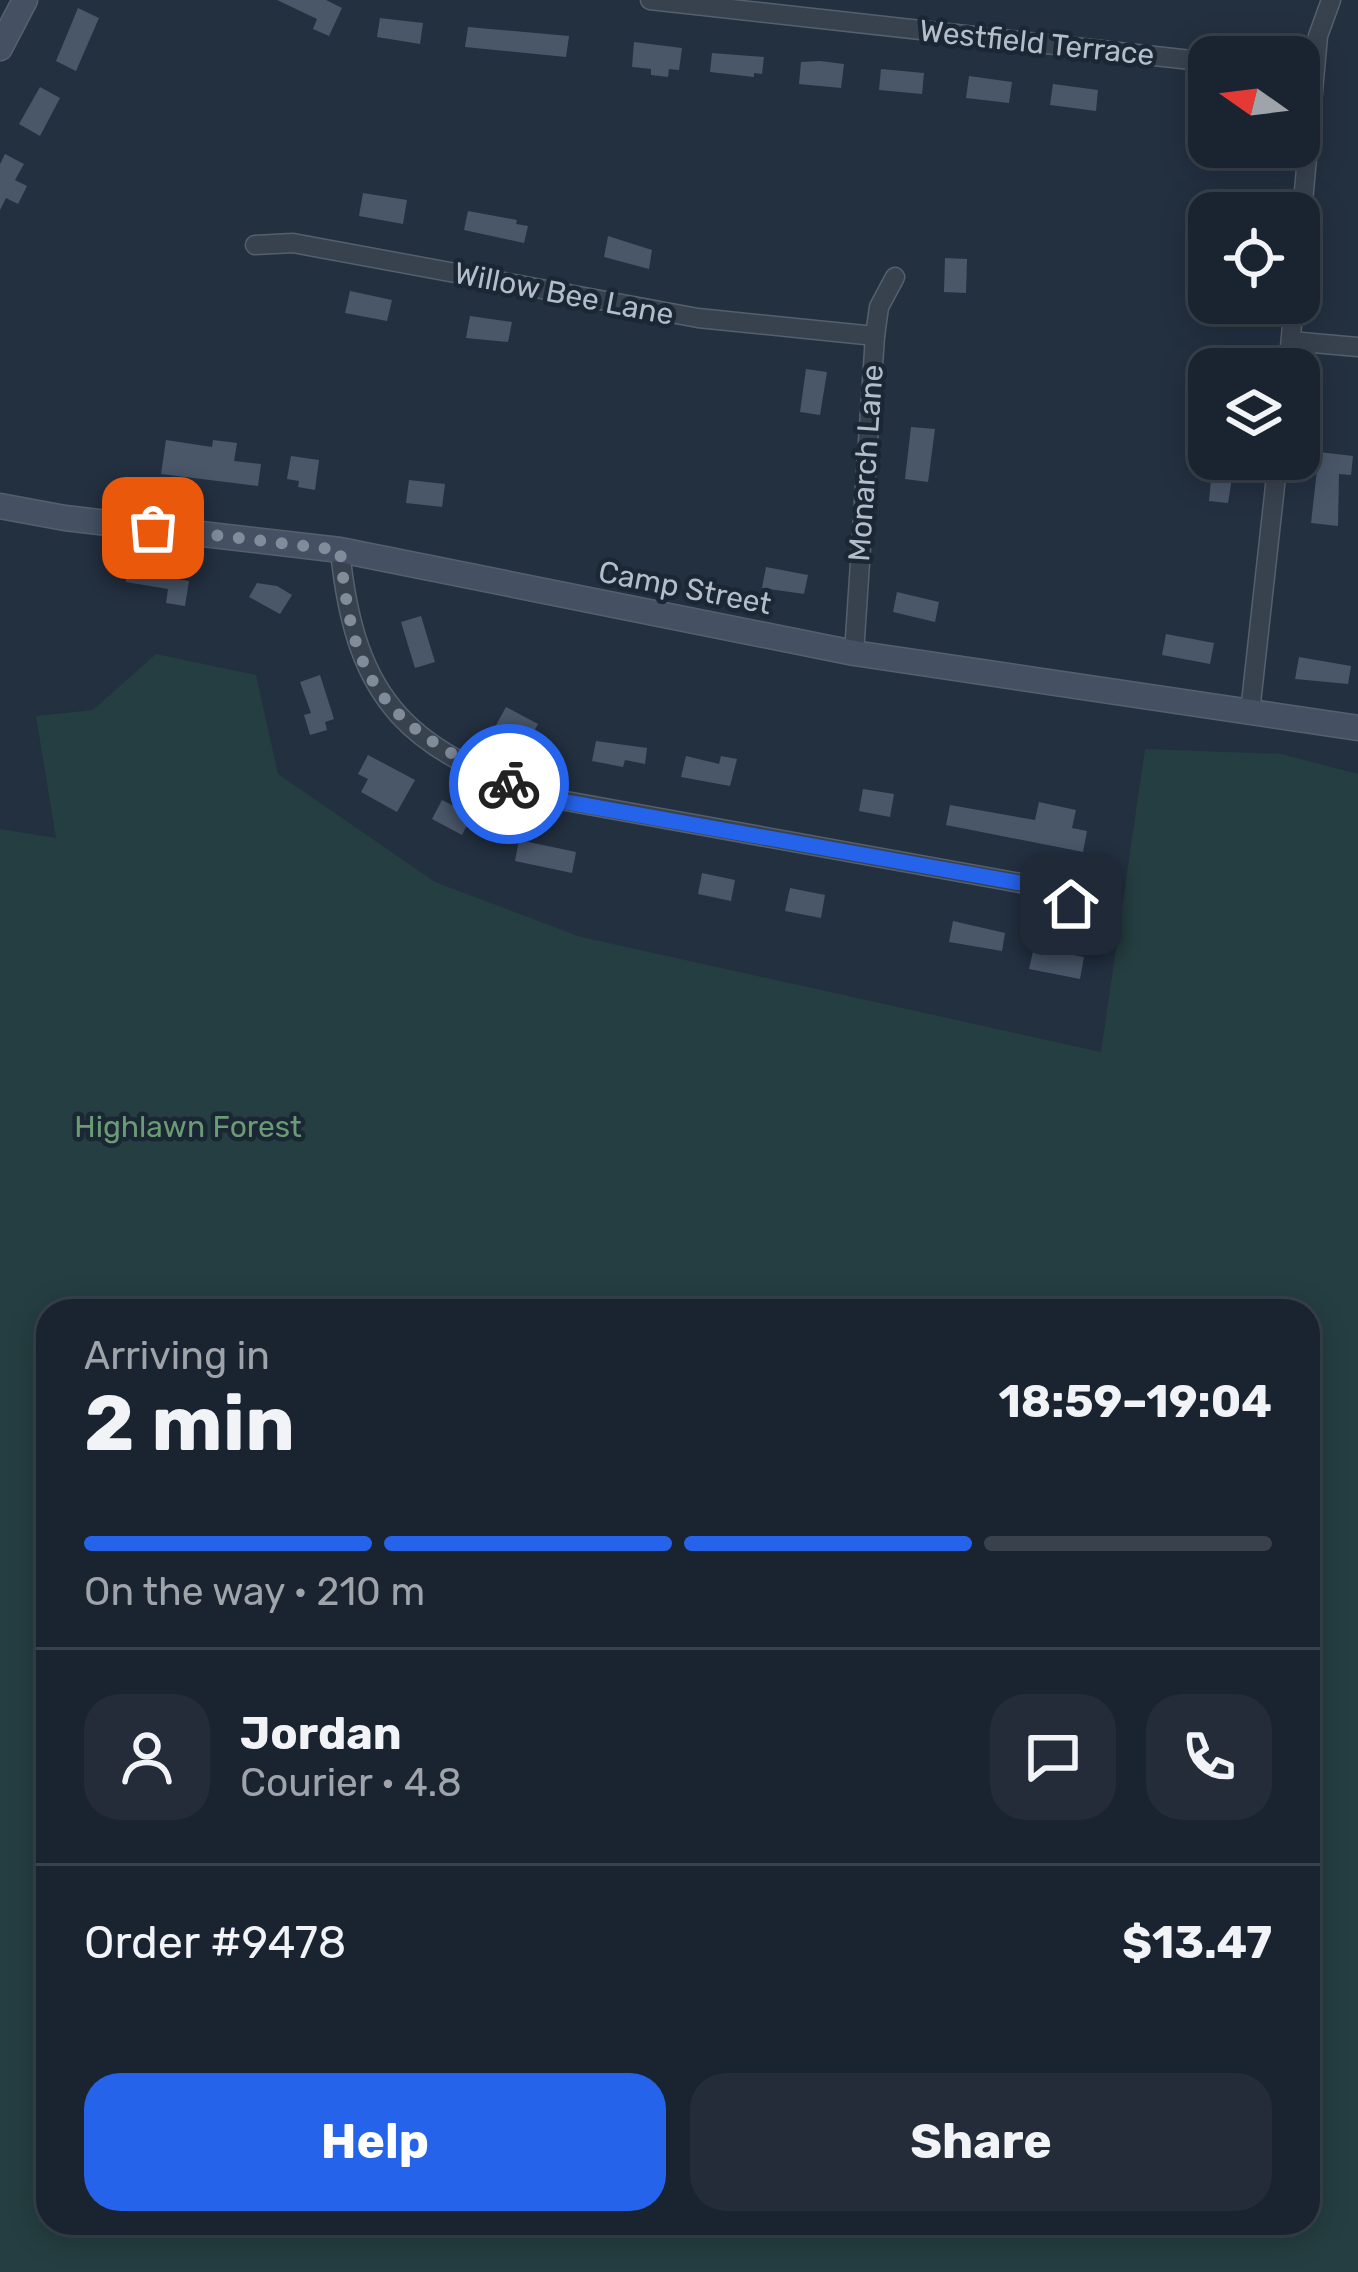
<!DOCTYPE html>
<html lang="en">
<head>
<meta charset="utf-8">
<style>
	body { margin:0; font-family:Rubik,sans-serif; background:#232c38; color:#f1f3f6; height:100vh; display:flex; flex-direction:column; font-size:45px; white-space:nowrap }
	* { box-sizing:border-box; margin:0 }
	p { font-size:39px; color:#9fa4ab }
	.icon { flex:none; width:66px; height:66px; fill:none; stroke:currentColor; stroke-width:2; stroke-linecap:round; stroke-linejoin:round }
	.map { position:relative; flex:1; overflow:hidden }
	.details { position:absolute; left:36px; top:1299px; width:1284px; height:936px; display:flex; flex-direction:column; background:#1a2430; border-radius:36px; box-shadow:0 6px 30px #0003,0 0 0 3px #38414c }
	.details>* { flex:none }
	.needle { width:78px; rotate:284deg }
	.fabs { position:absolute; left:1188px; top:36px; display:grid; gap:24px }
	.fabs a { display:grid; place-items:center; width:132px; height:132px; border-radius:24px; background:#1a2430; box-shadow:0 6px 30px #0003,0 0 0 3px #38414c; font-size:60px }
	.pin { position:absolute; display:grid; place-items:center; width:102px; height:102px; color:#fff; margin:-51px; border-radius:24px; box-shadow:0 6px 18px #0006 }
	.courier { position:absolute; display:grid; place-items:center; width:120px; height:120px; margin:-60px; border:9px solid #2563eb; border-radius:50%; background:#fff; color:#222; box-shadow:0 3px 15px #0007 }
	.head em { font-style:normal; font-weight:700 }
	.head div { display:flex; flex-direction:column-reverse }
	.head { display:flex; align-items:center; justify-content:space-between; height:204px; padding:0 48px }
	h1 { font-size:78px; font-weight:700; line-height:90px }
	.bar { display:grid; grid-template-columns:repeat(4,1fr); gap:18px 12px; align-content:center; height:144px; padding:0 48px }
	.bar i { height:15px; border-radius:9px; background:#38414c }
	.bar .on { background:#2563eb }
	.bar p { grid-column:span 4 }
	.line { display:flex; align-items:center; gap:30px; padding:0 48px; border-top:3px solid #38414c }
	.line div { flex:1 }
	.round { display:grid; place-items:center; flex:none; width:126px; height:126px; border-radius:36px; background:#232c38 }
	.button { display:flex; gap:24px; margin-top:auto; padding:24px 48px }
	.button a { flex:1; height:138px; border-radius:36px; background:#2563eb; color:#fff; font-size:48px; font-weight:700; line-height:138px; text-align:center }
	.button a+a { background:#232c38; color:#f1f3f6 }
	.map>svg:first-child { display:block }
	.green { fill:#253e41; fill-rule:evenodd }
	.building { fill:#495769 }
	.lines { fill:none; stroke-linecap:round; stroke-linejoin:round }
	.street-casing { stroke:#55606d; stroke-width:21 }
	.secondary-casing { stroke:#55606d; stroke-width:27 }
	.street { stroke:#38424f; stroke-width:18 }
	.secondary { stroke:#455163; stroke-width:24 }
	.done { stroke:#818c9a; stroke-width:12; stroke-dasharray:0 21.6 }
	.route { stroke:#2563eb; stroke-width:15 }
	.labels { text-anchor:middle; dominant-baseline:central; stroke-width:9; stroke-linejoin:round; paint-order:stroke }
	.street-label { font-size:30px; fill:#b4bdca; stroke:#1c2735 }
	.park-label { font-size:30px; fill:#6a9c74; stroke:#1c2735 }
</style>
</head>
<body>
<div class="map">
<svg width="1358" height="2272" viewBox="0 0 1358 2272">
	<rect width="100%" height="100%" fill="#233040"/>
	<path class="green" d="M156,654L256,675L278,774L435,882L581,937L1101,1052L1145,749L1281,754L1358,774V2272H0V829L56,838L36,716L93,710ZM48,1311H1308V2223H48Z"/>
	<g class="building">
		<path d="M277,0H326L342,8L329,36L313,29L317,19Z"/>
		<path d="M78,8L99,18L76,71L56,61Z"/>
		<path d="M380,18L423,23L420,44L377,37Z"/>
		<path d="M468,27L569,36L566,57L465,47Z"/>
		<path d="M634,42L682,48L679,70L669,69L668,77L651,75V69L632,67Z"/>
		<path d="M712,53L764,57L762,74L754,73V77L710,72Z"/>
		<path d="M820,61L844,64L841,88L799,84L801,62Z"/>
		<path d="M881,69L924,73L922,94L879,90Z"/>
		<path d="M969,76L1012,82L1009,103L966,98Z"/>
		<path d="M1053,84L1098,90L1096,111L1050,105Z"/>
		<path d="M40,87L60,98L40,136L19,124Z"/>
		<path d="M5,154L24,164L15,180L27,186L18,204L6,198L0,210V164Z"/>
		<path d="M363,193L407,200L403,224L359,216Z"/>
		<path d="M468,211L517,220L516,224L528,226L524,243L464,230Z"/>
		<path d="M608,236L652,250L649,269L604,257Z"/>
		<path d="M945,258L967,259L966,293L944,292Z"/>
		<path d="M350,291L392,300L387,321L345,313Z"/>
		<path d="M470,316L512,322L508,342L466,338Z"/>
		<path d="M806,369L827,372L820,415L800,412Z"/>
		<path d="M911,427L935,429L928,482L905,479Z"/>
		<path d="M166,440L212,447L213,440L237,443L234,461L261,464L258,486L161,474Z"/>
		<path d="M1319,452L1353,456L1351,475L1339,474L1338,526L1311,523Z"/>
		<path d="M291,456L319,460L315,490L298,487L299,481L287,479Z"/>
		<path d="M1213,459H1235L1228,503L1209,501Z"/>
		<path d="M409,480L445,484L442,507L406,503Z"/>
		<path d="M130,562L172,568L170,578L189,581L185,606L166,603L168,589L126,582Z"/>
		<path d="M766,567L808,575L804,594L762,588Z"/>
		<path d="M257,583L277,586L292,595L280,614L249,597Z"/>
		<path d="M897,592L939,602L935,622L893,612Z"/>
		<path d="M421,616L435,662L415,668L401,622Z"/>
		<path d="M1166,634L1214,643L1210,664L1162,655Z"/>
		<path d="M1299,657L1351,666L1348,684L1295,679Z"/>
		<path d="M320,675L334,719L325,722L327,730L310,735L304,715L311,713L300,682Z"/>
		<path d="M506,707L538,724L527,745L495,727Z"/>
		<path d="M596,741L647,748L645,764L625,760L623,767L592,761Z"/>
		<path d="M368,755L415,780L397,812L361,792L368,779L358,774Z"/>
		<path d="M686,756L719,764L721,756L737,759L730,786L681,777Z"/>
		<path d="M863,789L894,794L890,817L859,811Z"/>
		<path d="M442,800L472,815L462,835L432,819Z"/>
		<path d="M1039,802L1076,810L1072,828L1087,831L1083,852L946,825L950,805L1035,820Z"/>
		<path d="M519,840L576,852L572,873L515,861Z"/>
		<path d="M702,873L735,880L731,901L698,894Z"/>
		<path d="M790,888L825,895L821,918L785,911Z"/>
		<path d="M953,921L1005,933L1002,951L949,942Z"/>
		<path d="M1034,947L1084,957L1080,979L1029,969Z"/>
	</g>
	<g class="lines">
		<defs>
			<g id="street">
				<path d="M650,0L1209,62"/>
				<path d="M255,245L293,243L698,318L875,336"/>
				<path d="M1299,246L1318,36L1331,0"/>
				<path d="M1291,341L1358,347"/>
				<path d="M1288,369L1294,303"/>
				<path d="M340,550C355,705 411,753 555,799L1037,886L1071,904"/>
				<path d="M854,653L875,336L879,307L895,277"/>
				<path d="M1250,712L1278,459"/>
			</g>
			<g id="secondary">
				<path d="M0,48L25,0"/>
				<path d="M0,506L65,518L340,550L854,653L1358,728"/>
			</g>
		</defs>
		<use href="#street" class="street-casing"/>
		<use href="#secondary" class="secondary-casing"/>
		<use href="#street" class="street"/>
		<use href="#secondary" class="secondary"/>
	</g>
	<g class="lines">
		<path class="done" d="M153,528L340,550C350,647 363,702 451,753C470,765 489,778 509,784"/>
		<path class="route" d="M509,784L555,800L1037,886L1071,904"/>
	</g>
	<g class="labels">
		<g class="street-label">
			<text transform="translate(1037 43) rotate(6)">Westfield Terrace</text>
			<text transform="translate(564 294) rotate(11)">Willow Bee Lane</text>
			<text transform="translate(866 463) rotate(-86)">Monarch Lane</text>
			<text transform="translate(685 588) rotate(11)">Camp Street</text>
		</g>
		<g class="park-label">
			<text x="188" y="1127">Highlawn Forest</text>
		</g>
	</g>
</svg>
<div class="fabs">
<a><svg class="needle" viewBox="-14 -14 28 28"><path d="M0-13l5 13h-10z" fill="#e53935"/><path d="M0 13l5-13h-10z" fill="#9fa4ab"/></svg></a>
<a><svg class="icon" aria-label="locate" viewBox="0 0 24 24"><circle cx="12" cy="12" r="6"/><path d="M12 2v4M12 18v4M2 12h4M18 12h4"/></svg></a>
<a><svg class="icon" aria-label="layers" viewBox="0 0 24 24"><path d="M12 4l9 5-9 5-9-5zM3 14l9 5 9-5"/></svg></a>
</div>
<div class="pin" style="left:153px;top:528px;background:#ea580c"><svg class="icon" aria-label="bag" viewBox="0 0 24 24"><path d="M5 8h14l-1 12H6zM9 8a3 3 0 0 1 6 0"/></svg></div>
<div class="pin" style="left:1071px;top:904px;background:#1f2937"><svg class="icon" aria-label="home" viewBox="0 0 24 24"><path d="M3 11l9-7 9 7M6 9v11h12V9"/></svg></div>
<div class="courier" style="left:509px;top:784px"><svg class="icon" aria-label="bike" viewBox="0 0 24 24"><circle cx="6" cy="16" r="4"/><circle cx="18" cy="16" r="4"/><path d="M6 16l4-8h5l3 8M10 8l3 8H6M13 5h3"/></svg></div>
<section class="details">
<div class="head"><div><h1>2 min</h1><p>Arriving in</p></div><em>18:59–19:04</em></div>
<div class="bar"><i class="on"></i><i class="on"></i><i class="on"></i><i></i><p>On the way · 210 m</p></div>
<div class="line" style="height:216px"><a class="round"><svg class="icon" aria-label="person" viewBox="0 0 24 24"><circle cx="12" cy="8" r="4"/><path d="M4 21q1-7 8-7t8 7"/></svg></a><div><b>Jordan</b><p>Courier · 4.8</p></div><a class="round"><svg class="icon" aria-label="chat" viewBox="0 0 24 24"><path d="M4 5h16v11H9l-5 4z"/></svg></a><a class="round"><svg class="icon" aria-label="phone" viewBox="0 0 24 24"><path d="M5 4h4l2 5-3 2q2 4 5 5l2-3 5 2v4C11 20 4 13 5 4z"/></svg></a></div>
<div class="line" style="height:156px"><div>Order #9478</div><b>$13.47</b></div>
<div class="button"><a>Help</a><a>Share</a></div>
</section>
</div>
</body>
</html>
